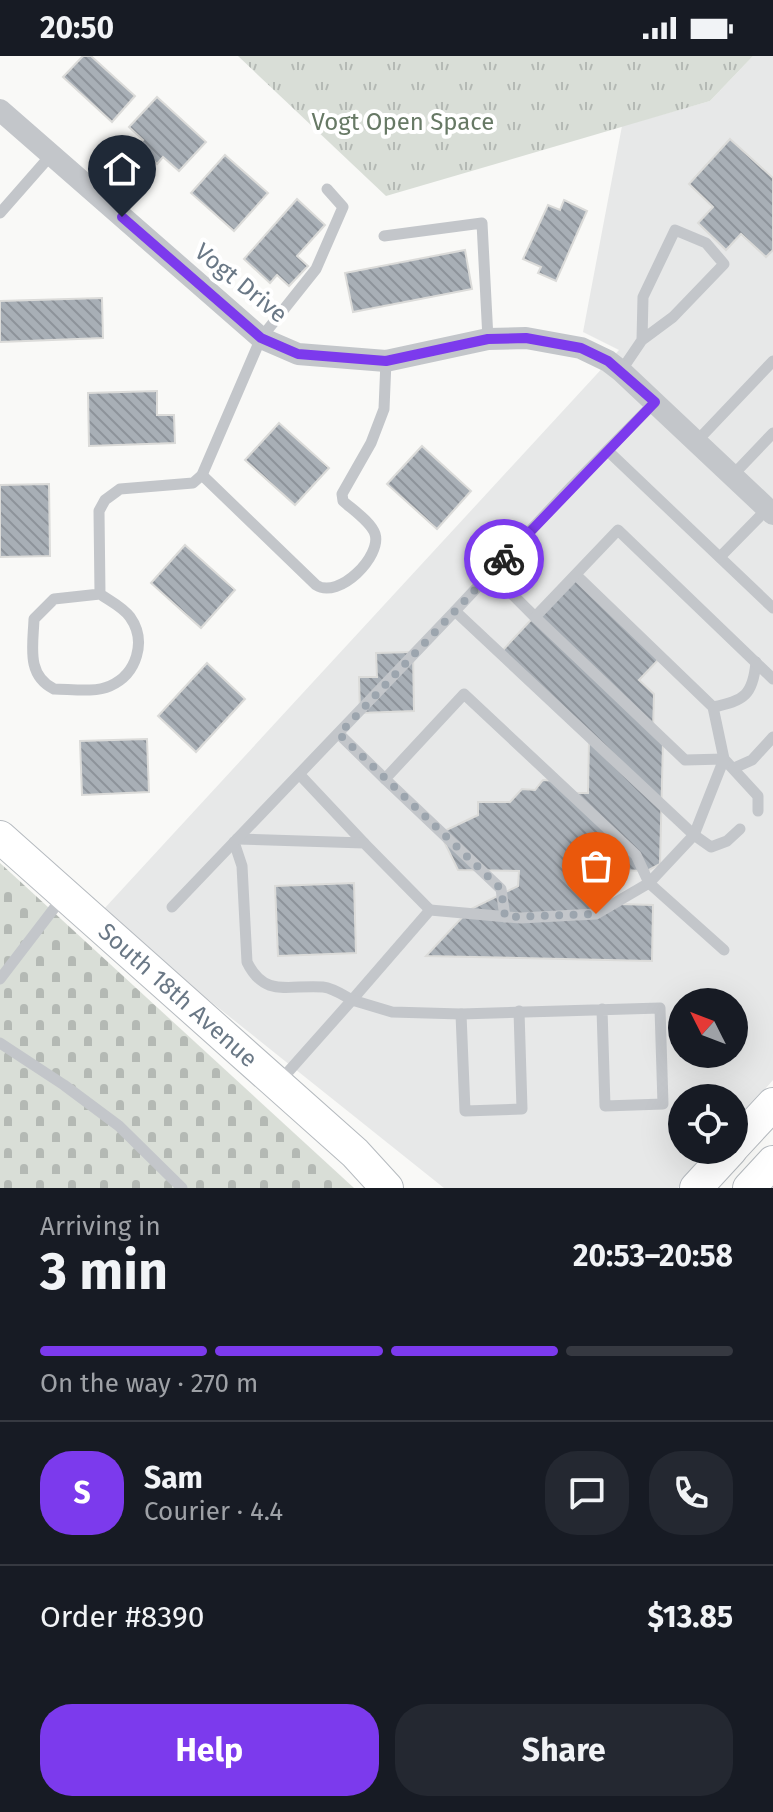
<!DOCTYPE html>
<html lang="en">
<head>
<meta charset="utf-8">
<style>
	body { margin:0; font-family:"Fira Sans",sans-serif; background:#242831; color:#f1f3f6; height:100vh; display:flex; flex-direction:column; font-size:30px; white-space:nowrap }
	* { box-sizing:border-box; margin:0 }
	p { font-size:26px; color:#9ea1a6 }
	.icon { flex:none; width:44px; height:44px; fill:none; stroke:currentColor; stroke-width:2; stroke-linecap:round; stroke-linejoin:round }
	.map { position:relative; height:1132px; overflow:hidden }
	.sheet { display:flex; flex-direction:column; background:#171b24; flex:1 }
	.sheet>* { flex:none }
	.needle { width:52px; rotate:312deg }
	.fabs { position:absolute; left:668px; top:932px; display:grid; gap:16px }
	.fabs a { display:grid; place-items:center; width:80px; height:80px; border-radius:50%; background:#171b24; box-shadow:0 8px 32px #0002; font-size:40px }
	.pin { position:absolute; display:grid; place-items:center; width:68px; height:68px; color:#fff; margin:-82px -34px; border-radius:50% 50% 50% 0; rotate:-45deg; box-shadow:0 0 8px #0007 }
	.pin .icon { rotate:45deg }
	.courier { position:absolute; display:grid; place-items:center; width:80px; height:80px; margin:-40px; border:6px solid #7c3aed; border-radius:50%; background:#fff; color:#222; box-shadow:0 2px 10px #0007 }
	.summary em { font-style:normal; font-weight:700 }
	.summary div { display:flex; flex-direction:column-reverse }
	.summary { display:flex; align-items:center; justify-content:space-between; height:136px; padding:0 40px }
	h1 { font-size:52px; font-weight:700; line-height:60px }
	.bar { display:grid; grid-template-columns:repeat(4,1fr); gap:12px 8px; align-content:center; height:96px; padding:0 40px }
	.bar i { height:10px; border-radius:6px; background:#363941 }
	.bar .selected { background:#7c3aed }
	.bar p { grid-column:span 4 }
	.line { display:flex; align-items:center; gap:20px; padding:0 40px; border-top:2px solid #363941 }
	.line div { flex:1 }
	.round { display:grid; place-items:center; flex:none; width:84px; height:84px; border-radius:32px; background:#242831 }
	.action { display:flex; gap:16px; margin-top:auto; padding:16px 40px }
	.action a { flex:1; height:92px; border-radius:32px; background:#7c3aed; color:#fff; font-size:32px; font-weight:700; line-height:92px; text-align:center }
	.action a+a { background:#242831; color:#f1f3f6 }
	.status { display:flex; justify-content:space-between; align-items:center; height:56px; padding:0 40px; background:#171b24; direction:ltr }
	.status svg { height:22px; fill:currentColor }
	.map>svg:first-child { display:block }
	.built { fill:#e7e8e8; fill-rule:evenodd }
	.cemetery { fill:url(#cemetery-stones) }
	.park { fill:url(#park-tufts) }
	.building { fill:url(#building-back-hatch); stroke:#dbdbd9; stroke-width:2 }
	.lines { fill:none; stroke-linecap:round; stroke-linejoin:round }
	.secondary-casing { stroke:#b5babf; stroke-width:34 }
	.lane { stroke:#c3c6ca; stroke-width:11 }
	.street { stroke:#c3c6ca; stroke-width:22 }
	.secondary { stroke:#fff; stroke-width:32 }
	.done { stroke:#9ca5ae; stroke-width:8; stroke-dasharray:0 14.4 }
	.route { stroke:#7c3aed; stroke-width:10 }
	.labels { text-anchor:middle; dominant-baseline:central; stroke-width:8; stroke-linejoin:round; paint-order:stroke }
	.park-label { font-size:24px; fill:#677965; stroke:#fff }
	.street-label { font-size:24px; fill:#6a7886; stroke:#fff }
</style>
</head>
<body>
<div class="status"><b>20:50</b><svg viewBox="0 0 49 12"><path d="M0 12V9h3v3zM5 12V6h3v6zM10 12V3h3v9zM15 12V0h3v12zM26 1h20v11H26zM47 4h2v5h-2z"/></svg></div>
<div class="map">
<svg width="773" height="1132" viewBox="0 0 773 1132">
	<defs>
		<pattern id="cemetery-stones" width="16" height="16" patternUnits="userSpaceOnUse" patternTransform="scale(2)"><rect width="16" height="16" fill="#d9ded7"/><path d="M2 7V4a2 2 0 0 1 4 0v3zM10 15v-3a2 2 0 0 1 4 0v3z" fill="#b4b9b4"/></pattern>
		<pattern id="park-tufts" width="24" height="20" patternUnits="userSpaceOnUse" patternTransform="scale(2)"><rect width="24" height="20" fill="#d9ded7"/><path d="M3 7l-1-3M5 7V3M7 7l1-3M15 17l-1-3M17 17v-4M19 17l1-3" fill="none" stroke="#b4b9b4"/></pattern>
		<pattern id="building-back-hatch" width="6" height="6" patternUnits="userSpaceOnUse" patternTransform="scale(2)"><rect width="6" height="6" fill="#a8afb6"/><path d="M-1 5l2 2M0 0l6 6M5-1l2 2" fill="none" stroke="#8d939a"/></pattern>
	</defs>
	<rect width="100%" height="100%" fill="#f9f9f7"/>
	<path class="built" d="M753,0H773V1024L734,1068V1042H682V1094H711L678,1132H444L156,902L103,854L619,294L583,276L622,70L710,45ZM682,946H734V998H682Z"/>
	<path class="cemetery" d="M0,807L354,1132H0Z"/>
	<path class="park" d="M238,0H753L710,45L386,140Z"/>
	<g class="building">
		<path d="M83,0H91L135,40L112,66L63,21Z"/>
		<path d="M157,41L206,86L179,115L163,101L157,108L137,90L143,84L129,71Z"/>
		<path d="M730,83L773,122V194L766,201L741,178L726,194L698,167L713,151L689,128Z"/>
		<path d="M225,99L268,137L234,175L191,137Z"/>
		<path d="M297,143L325,169L297,200L308,210L289,230L277,219L270,227L244,203Z"/>
		<path d="M564,144L587,155L556,225L538,217L541,211L523,203L548,149L560,154Z"/>
		<path d="M465,194L472,233L353,256L345,217Z"/>
		<path d="M102,242L103,282L0,286V245Z"/>
		<path d="M157,335V359H174L175,387L89,390L88,337Z"/>
		<path d="M279,367L329,412L295,449L245,404Z"/>
		<path d="M422,390L471,435L437,473L387,428Z"/>
		<path d="M49,428L50,500L0,501V429Z"/>
		<path d="M185,489L235,534L201,572L151,527Z"/>
		<path d="M572,520L660,602L639,624L654,638L653,676L663,685L660,808L647,815L588,813L587,847L653,849L652,905L426,900L469,854L518,830L519,815L458,814L440,777L478,759V746H510L522,733L535,734L543,724L561,725L567,737H588L589,684L502,595Z"/>
		<path d="M413,596L414,655L360,657L359,621H377L376,597Z"/>
		<path d="M207,607L245,643L196,696L158,660Z"/>
		<path d="M147,683L149,736L82,739L80,685Z"/>
		<path d="M354,827L356,897L278,900L275,830Z"/>
	</g>
	<g class="lines">
		<defs>
			<g id="secondary">
				<path id="s1" d="M0,781L355,1097L387,1132"/>
				<path d="M734,1090L773,1048"/>
				<path d="M696,1132L731,1094"/>
				<path d="M749,1132L773,1106"/>
			</g>
		</defs>
		<use href="#secondary" class="secondary-casing"/>
		<g class="lane">
			<path d="M0,157L51,99"/>
			<path d="M384,180L482,167L488,283"/>
			<path d="M621,315L642,284L673,261L724,208L706,187L675,174L643,241L642,284"/>
			<path d="M655,346L572,430L455,555L694,779L711,791L727,785L740,773"/>
			<path d="M697,385L773,305"/>
			<path d="M608,395L773,552"/>
			<path d="M202,419L316,529C339,544 382,500 375,478C371,466 353,454 343,445L342,438L371,387L384,353L386,305"/>
			<path d="M732,420L773,377"/>
			<path d="M720,501L767,453"/>
			<path d="M491,517L535,561"/>
			<path d="M576,519L713,651L724,703L758,740V755"/>
			<path d="M100,538C110,545 123,551 130,561C147,585 137,618 110,630C95,637 70,633 54,633C26,619 33,590 34,563L54,543L100,538L99,455L105,444L120,433L193,427L202,419L261,282L316,213L343,151L327,133"/>
			<path d="M713,651C744,645 753,639 756,606"/>
			<path d="M339,678L385,723"/>
			<path d="M734,712L752,704L773,681"/>
			<path d="M300,719L364,787"/>
			<path d="M237,783L364,787L430,854"/>
			<path d="M234,786L242,810L247,906C265,943 290,928 323,931C333,932 343,939 352,944L430,854L520,862L596,858L649,827L694,779L724,703L685,704L535,561L618,474L773,623"/>
			<path d="M172,851L455,555"/>
			<path d="M505,861L501,833L385,723L464,638L636,799L649,827L724,894"/>
			<path d="M0,923L62,842"/>
			<path d="M461,958L465,1055L522,1053L519,955"/>
			<path d="M0,987L64,1029L119,1070L182,1132"/>
			<path d="M280,1025L352,944L392,956L461,958L660,952L663,1048L605,1050L602,953"/>
		</g>
		<path class="street" d="M0,54L261,282L298,298L386,305L488,283L526,282L581,292L608,305L621,315L773,458"/>
		<use href="#secondary" class="secondary"/>
	</g>
	<g class="lines">
		<path class="done" d="M504,503L339,678L501,833L505,861L596,858"/>
		<path class="route" d="M122,161L261,282L298,298L386,305L488,283L526,282L581,292L608,305L655,346L504,503"/>
	</g>
	<g class="labels">
		<g class="park-label">
			<text x="403" y="66">Vogt Open Space</text>
		</g>
		<g class="street-label">
			<text transform="translate(241 227) rotate(39)">Vogt Drive</text>
			<text stroke="none"><textPath href="#s1" startOffset="238">South 18th Avenue</textPath></text>
		</g>
	</g>
</svg>
<div class="fabs">
<a><svg class="needle" viewBox="-14 -14 28 28"><path d="M0-13l5 13h-10z" fill="#e53935"/><path d="M0 13l5-13h-10z" fill="#9ea1a6"/></svg></a>
<a><svg class="icon" aria-label="locate" viewBox="0 0 24 24"><circle cx="12" cy="12" r="6"/><path d="M12 2v4M12 18v4M2 12h4M18 12h4"/></svg></a>
</div>
<div class="pin" style="left:596px;top:858px;background:#ea580c"><svg class="icon" aria-label="bag" viewBox="0 0 24 24"><path d="M5 8h14l-1 12H6zM9 8a3 3 0 0 1 6 0"/></svg></div>
<div class="pin" style="left:122px;top:161px;background:#1f2937"><svg class="icon" aria-label="home" viewBox="0 0 24 24"><path d="M3 11l9-7 9 7M6 9v11h12V9"/></svg></div>
<div class="courier" style="left:504px;top:503px"><svg class="icon" aria-label="bike" viewBox="0 0 24 24"><circle cx="6" cy="16" r="4"/><circle cx="18" cy="16" r="4"/><path d="M6 16l4-8h5l3 8M10 8l3 8H6M13 5h3"/></svg></div>
</div>
<section class="sheet">
<div class="summary"><div><h1>3 min</h1><p>Arriving in</p></div><em>20:53–20:58</em></div>
<div class="bar"><i class="selected"></i><i class="selected"></i><i class="selected"></i><i></i><p>On the way · 270 m</p></div>
<div class="line" style="height:144px"><b class="round" style="background:#7c3aed;color:#fff">S</b><div><b>Sam</b><p>Courier · 4.4</p></div><a class="round"><svg class="icon" aria-label="chat" viewBox="0 0 24 24"><path d="M4 5h16v11H9l-5 4z"/></svg></a><a class="round"><svg class="icon" aria-label="phone" viewBox="0 0 24 24"><path d="M5 4h4l2 5-3 2q2 4 5 5l2-3 5 2v4C11 20 4 13 5 4z"/></svg></a></div>
<div class="line" style="height:104px"><div>Order #8390</div><b>$13.85</b></div>
<div class="action"><a>Help</a><a>Share</a></div>
</section>
</body>
</html>
